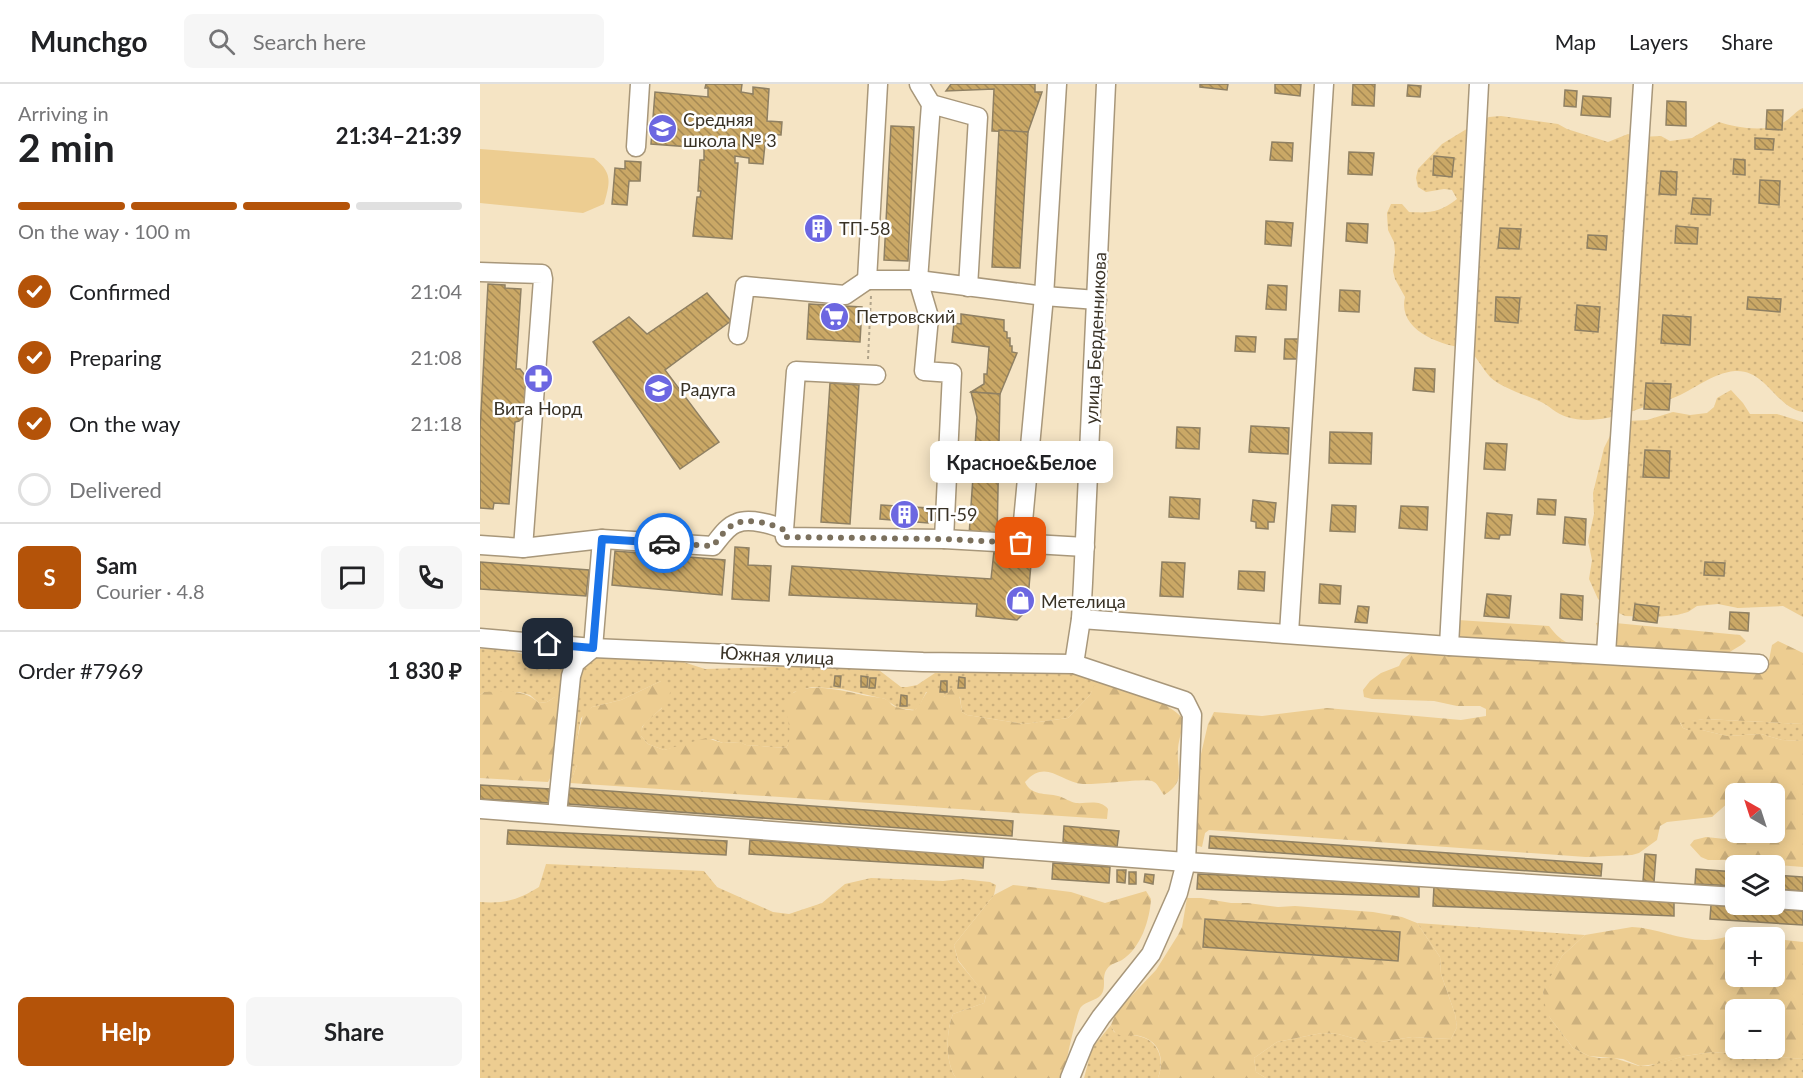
<!DOCTYPE html>
<html lang="en">
<head>
<meta charset="utf-8">
<style>
	body { margin:0; font-family:Lato,sans-serif; background:#f6f6f6; color:#202124; height:100vh; display:flex; flex-direction:column; font-size:22px; white-space:nowrap }
	* { box-sizing:border-box; margin:0 }
	p { font-size:20px; color:#757577 }
	.icon { flex:none; width:33px; height:33px; fill:none; stroke:currentColor; stroke-width:2; stroke-linecap:round; stroke-linejoin:round }
	.map { position:relative; flex:1; overflow:hidden }
	.side { display:flex; flex-direction:column; background:#fff; width:480px }
	.side>* { flex:none }
	.needle { width:39px; rotate:321deg }
	.controls { position:absolute; left:1245px; top:699px; display:grid; gap:12px }
	.controls a { display:grid; place-items:center; width:60px; height:60px; border-radius:9px; background:#fff; box-shadow:0 3px 15px #0003; font-size:30px }
	.pin { position:absolute; display:grid; place-items:center; width:51px; height:51px; color:#fff; margin:-26px; border-radius:12px; box-shadow:0 3px 9px #0006 }
	.courier { position:absolute; display:grid; place-items:center; width:60px; height:60px; margin:-30px; border:4px solid #1a73e8; border-radius:50%; background:#fff; color:#222; box-shadow:0 2px 8px #0007 }
	.bubble { position:absolute; height:42px; border-radius:9px; background:#fff; box-shadow:0 3px 15px #0003; font-size:20px; font-weight:700; line-height:42px; text-align:center }
	.head em { font-style:normal; font-weight:700 }
	.head div { display:flex; flex-direction:column-reverse }
	.head { display:flex; align-items:center; justify-content:space-between; height:102px; padding:0 18px }
	h1 { font-size:39px; font-weight:700; line-height:45px }
	.bar { display:grid; grid-template-columns:repeat(4,1fr); gap:9px 6px; align-content:center; height:72px; padding:0 18px }
	.bar i { height:8px; border-radius:4px; background:#e0e0e0 }
	.bar .current { background:#b45309 }
	.bar p { grid-column:span 4 }
	.line { display:flex; align-items:center; gap:15px; padding:0 18px; border-top:2px solid #e0e0e0 }
	.line div { flex:1 }
	.round { display:grid; place-items:center; flex:none; width:63px; height:63px; border-radius:9px; background:#f6f6f6 }
	ol { padding:0 18px; list-style:none }
	li { display:flex; align-items:center; gap:18px; height:66px }
	li p { margin-inline-start:auto }
	li .icon { padding:6px; border-radius:50%; background:#b45309; color:#fff; stroke-width:4 }
	li:last-child { color:#757577 }
	li i { width:33px; height:33px; border:3px solid #e0e0e0; border-radius:50% }
	.cta { display:flex; gap:12px; margin-top:auto; padding:12px 18px }
	.cta a { flex:1; height:69px; border-radius:9px; background:#b45309; color:#fff; font-size:24px; font-weight:700; line-height:69px; text-align:center }
	.cta a+a { background:#f6f6f6; color:#202124 }
	header { display:flex; align-items:center; gap:36px; box-sizing:border-box; height:84px; padding:0 30px; background:#fff; border-bottom:2px solid #e0e0e0 }
	header strong { font-size:28px }
	nav { display:flex; gap:33px; margin-inline-start:auto; font-size:21px }
	.search { width:420px; height:54px; background:#f6f6f6; display:flex; align-items:center; gap:15px; box-sizing:border-box; padding:0 21px; border-radius:9px; color:#757577; font-size:22px }
	main { display:flex; flex:1; min-height:0 }
	.map>svg:first-child { display:block }
	.green { fill:url(#green-dots) }
	.forest { fill:url(#forest-firs); fill-rule:evenodd }
	.pitch { fill:#edcd91 }
	.building { fill:url(#building-back-hatch); stroke:#8f8063; stroke-width:1.5 }
	.lines { fill:none; stroke-linecap:round; stroke-linejoin:round }
	.minor-casing { stroke:#a8977a; stroke-width:21 }
	.path { stroke:#b1a48b; stroke-width:2; stroke-dasharray:3 3; stroke-linecap:butt }
	.minor { stroke:#fff; stroke-width:18 }
	.done { stroke:#7b705d; stroke-width:6; stroke-dasharray:0 10.8 }
	.route { stroke:#1a73e8; stroke-width:8 }
	.labels { text-anchor:middle; dominant-baseline:central; stroke-width:5; stroke-linejoin:round; paint-order:stroke }
	.poi-label { font-size:18px; fill:#393226; stroke:#fff; text-anchor:start }
	.street-label { font-size:18px; fill:#393226; stroke:#fff }
</style>
</head>
<body>
<header>
<strong>Munchgo</strong>
<div class="search"><svg class="icon" aria-label="search" viewBox="0 0 24 24"><circle cx="10" cy="10" r="6"/><path d="M15 15l6 6"/></svg>Search here</div>
<nav><a>Map</a><a>Layers</a><a>Share</a></nav>
</header>
<main>
<section class="side">
<div class="head"><div><h1>2 min</h1><p>Arriving in</p></div><em>21:34–21:39</em></div>
<div class="bar"><i class="current"></i><i class="current"></i><i class="current"></i><i></i><p>On the way · 100 m</p></div>
<ol>
<li><svg class="icon" aria-label="check" viewBox="0 0 24 24"><path d="M5 12l5 5 9-10"/></svg>Confirmed<p>21:04</p></li>
<li><svg class="icon" aria-label="check" viewBox="0 0 24 24"><path d="M5 12l5 5 9-10"/></svg>Preparing<p>21:08</p></li>
<li><svg class="icon" aria-label="check" viewBox="0 0 24 24"><path d="M5 12l5 5 9-10"/></svg>On the way<p>21:18</p></li>
<li><i></i>Delivered</li>
</ol>
<div class="line" style="height:108px"><b class="round" style="background:#b45309;color:#fff">S</b><div><b>Sam</b><p>Courier · 4.8</p></div><a class="round"><svg class="icon" aria-label="chat" viewBox="0 0 24 24"><path d="M4 5h16v11H9l-5 4z"/></svg></a><a class="round"><svg class="icon" aria-label="phone" viewBox="0 0 24 24"><path d="M5 4h4l2 5-3 2q2 4 5 5l2-3 5 2v4C11 20 4 13 5 4z"/></svg></a></div>
<div class="line" style="height:78px"><div>Order #7969</div><b>1 830 ₽</b></div>
<div class="cta"><a>Help</a><a>Share</a></div>
</section>
<div class="map">
<svg width="1323" height="994" viewBox="0 0 1323 994">
	<defs>
		<pattern id="green-dots" width="8" height="8" patternUnits="userSpaceOnUse" patternTransform="scale(1.5)"><rect width="8" height="8" fill="#edcd91"/><path d="M2 2h.1M6 6h.1" fill="none" stroke="#ccb07d" stroke-width="1.8" stroke-linecap="round"/></pattern>
		<pattern id="forest-firs" width="22" height="20" patternUnits="userSpaceOnUse" patternTransform="scale(1.5)"><rect width="22" height="20" fill="#edcd91"/><path d="M5 1l3.5 6h-7zM16 11l3.5 6h-7z" fill="#ccb07d"/></pattern>
		<pattern id="building-back-hatch" width="6" height="6" patternUnits="userSpaceOnUse" patternTransform="scale(1.5)"><rect width="6" height="6" fill="#caa866"/><path d="M-1 5l2 2M0 0l6 6M5-1l2 2" fill="none" stroke="#a58954"/></pattern>
	</defs>
	<rect width="100%" height="100%" fill="#f5e4c4"/>
	<g class="green">
		<path d="M1323,24V328C1295,323 1286,285 1255,287C1232,289 1214,306 1193,314C1184,318 1175,318 1167,322C1143,331 1112,341 1087,333C1076,330 1069,321 1059,317C1045,311 1022,304 1010,293C1002,284 997,273 987,264C961,262 917,246 925,213L915,195L913,187L915,168L914,158L908,146L907,129L911,120H922L929,128C950,129 959,129 977,115L972,106L964,105L946,108L938,103L936,94L938,85L962,60L998,38L1009,33L1021,32L1078,40L1087,45L1128,58L1148,50L1159,53L1181,52L1190,57L1212,54L1239,38C1257,44 1288,49 1304,38C1312,34 1315,27 1323,24Z"/>
		<path d="M1251,306L1263,319L1270,330H1297L1323,338V533L1303,522L1258,524L1238,520L1217,522L1208,528L1197,531L1176,533L1145,532L1125,522L1118,515L1109,495L1112,476L1108,457L1114,430L1113,409L1124,364L1133,346L1147,337L1167,336L1193,328L1210,331L1227,329L1234,323L1237,314Z"/>
		<path d="M22,564L46,571H74L80,574L88,587L85,640L75,613L67,618L59,619L50,611L39,608H4L0,611V565Z"/>
		<path d="M109,572L197,576L225,585L328,582L346,585L362,582L395,583L421,603H427L437,601L455,589H599L623,598L612,607L610,611L588,634L544,640L487,631L482,628L480,613L469,609L466,613L446,608L439,623L435,626L418,624L405,615L362,605L332,603L314,608L308,617L311,655L306,664L266,661L259,658L243,659L233,655L184,666L168,660L161,652C160,638 173,633 182,624L181,597L141,616L112,623L101,634L97,656V681L90,699H85L94,592Z"/>
		<path d="M1224,635L1323,640V657L1302,656L1281,650L1247,652L1222,646H1208L1203,644L1200,638Z"/>
		<path d="M66,780L224,787L237,803L293,828L309,830L342,819L365,800L391,794L463,797L481,795L510,798L516,801L514,811L474,861L478,877L506,911L504,919L473,930C466,947 465,979 476,994H0V818C24,820 38,816 59,803Z"/>
		<path d="M937,839L1105,851L1082,872L1063,908L1070,934L1093,964L1109,972L1119,974H1134L1159,982H1168L1205,972L1232,968L1323,975V994H786L776,988L774,974L797,958L842,949L858,950L887,958H901L932,953L971,955L977,943L975,930L961,890L960,873Z"/>
		<path d="M631,941L634,948C643,951 650,950 658,952C679,956 685,976 678,994H604L612,964Z"/>
	</g>
	<g class="forest">
		<path d="M978,536L1069,542C1083,561 1094,562 1117,567L1121,553L1116,539L1125,538L1260,551L1266,557C1259,564 1250,566 1244,573L1273,578L1289,576L1292,561L1298,557L1323,569V640L1224,635L1200,639L1203,644L1208,646H1222L1247,652L1281,650L1302,656L1323,657V783L1284,780L1262,776H1228L1221,773L1210,761L1214,756L1226,753L1245,755L1261,749L1294,748V710H1256L1255,716L1249,718L1232,733L1187,738L1180,742L1177,756L1159,769L1152,771L1106,773L729,746L725,749L722,763L715,761L718,683L728,640L734,628L782,632L847,624L981,636L1006,632V625L1000,622H977L954,617L892,615L884,613L883,606L890,597L901,589L919,582L922,576L940,562L961,555Z"/>
		<path d="M181,597H186L190,601C193,621 173,629 162,643L161,652L168,660L184,666L226,654L243,659L260,658L266,661L306,664C317,648 299,625 311,611C324,596 370,608 387,612C393,613 400,613 405,615C410,617 409,618 412,621C416,624 430,627 434,626C440,625 443,609 451,605L465,613L471,605L477,604L479,609L482,628L487,631L544,640L588,634L610,611L614,602L623,598C646,606 688,616 703,635C703,645 699,654 698,664C696,685 707,697 684,711C680,706 678,699 672,697C667,694 615,701 603,700C580,698 566,674 545,698C551,712 566,709 578,712C585,714 590,718 596,719C607,720 620,715 628,725L627,735L90,699L97,681V656L103,630L112,623L141,616Z"/>
		<path d="M4,608C24,608 43,604 59,619L67,618L78,611L81,619L75,685L68,698L0,694V611Z"/>
		<path d="M533,801L591,808L625,819L666,807L671,815C670,835 661,864 642,876C637,879 631,879 627,885C621,893 627,903 621,911C616,917 606,917 601,923C597,926 584,985 584,994H476C465,979 466,947 473,930L504,919L506,912L478,876L474,861L514,811Z"/>
		<path d="M707,814H721L751,819H768L798,823L815,822L893,828L922,833L937,839L960,873L961,890L975,930L977,943L971,955L932,953L901,958H887L858,950L842,949L797,958L774,974L776,988L786,994H678C685,976 680,957 660,952C653,950 647,953 640,951C635,950 633,946 631,941L637,927L676,886L698,851L702,843Z"/>
		<path d="M1152,843C1177,844 1199,856 1225,856C1251,856 1259,842 1288,853L1256,854V892H1294L1295,855L1323,858V975L1232,968L1205,972L1177,980L1160,982L1143,975L1109,972L1093,964L1070,934L1066,926L1063,908L1067,899L1082,872L1105,851ZM1256,926H1294V964H1256Z"/>
	</g>
	<path class="pitch" d="M0,65L114,74C133,89 130,98 124,120L103,129L0,119Z"/>
	<g class="building">
		<path d="M226,0H262L261,8L273,10V3L289,5L287,37L302,38L301,51L286,50L283,80L269,79V74L255,72V79H258L252,155L213,152L217,113H220L221,107H218L220,76H224V64L171,60L175,8L228,13V4H225Z"/>
		<path d="M471,0H555V8H562L548,48L512,47L514,5L466,7Z"/>
		<path d="M720,0H748L747,6L720,3Z"/>
		<path d="M795,0H821L820,12L795,9Z"/>
		<path d="M873,0H895L894,22L872,21Z"/>
		<path d="M928,1L941,2L940,13L927,12Z"/>
		<path d="M1085,6L1097,7L1096,23L1084,22Z"/>
		<path d="M1103,12L1131,14L1130,33L1101,31Z"/>
		<path d="M1187,17L1206,18V42L1186,41Z"/>
		<path d="M1287,26H1303L1302,46L1286,45Z"/>
		<path d="M411,42L434,43L428,177L404,176Z"/>
		<path d="M519,46L548,48L540,184L512,183Z"/>
		<path d="M1275,54L1294,55L1293,66L1275,65Z"/>
		<path d="M792,58L813,59L812,77L790,76Z"/>
		<path d="M869,68L894,69L892,91L868,90Z"/>
		<path d="M954,72L974,74L972,93L953,91Z"/>
		<path d="M1254,75L1265,76V91L1253,90Z"/>
		<path d="M145,77L161,78L160,97H149L147,121L132,120L135,84L145,85Z"/>
		<path d="M1181,87L1197,88L1196,111L1179,110Z"/>
		<path d="M1280,96L1300,97L1299,121L1279,119Z"/>
		<path d="M1213,114L1231,115L1230,131L1211,130Z"/>
		<path d="M332,132L344,133L343,155H332Z"/>
		<path d="M786,137L813,139L811,162L785,160Z"/>
		<path d="M867,139L888,140L887,159L866,157Z"/>
		<path d="M1196,142L1218,144L1217,160L1195,159Z"/>
		<path d="M1020,144L1041,145L1039,165L1018,164Z"/>
		<path d="M1108,151L1127,152L1126,166L1107,164Z"/>
		<path d="M8,200L25,201V204L41,205L36,285H40L48,295L47,330L39,337L35,338L29,420L14,419L13,425L0,424V346Z"/>
		<path d="M788,201L807,202L806,226L786,225Z"/>
		<path d="M860,206L880,207L879,228L859,227Z"/>
		<path d="M227,209L251,237L185,286L239,358L200,385L113,258L149,233L167,250Z"/>
		<path d="M1016,213L1040,214L1038,239L1015,237Z"/>
		<path d="M1268,213L1301,215L1300,228L1267,225Z"/>
		<path d="M329,220L382,223L380,258L327,255Z"/>
		<path d="M1097,221L1120,223L1118,248L1095,246Z"/>
		<path d="M481,230L524,236V247L527,248V254H530V262H532V268L537,269L520,310L491,308L504,300V290H507L509,263L472,258L474,239L481,240Z"/>
		<path d="M1183,231L1211,233L1210,261L1181,259Z"/>
		<path d="M756,252L776,253L775,268L755,267Z"/>
		<path d="M805,255H819L817,275H804Z"/>
		<path d="M935,284L955,285L954,308L933,306Z"/>
		<path d="M350,299L379,301L370,440L341,438Z"/>
		<path d="M1166,299L1191,300L1189,326L1164,325Z"/>
		<path d="M491,308L520,310L517,454L489,452L497,333Z"/>
		<path d="M771,342L809,344L808,370L769,368Z"/>
		<path d="M697,343L720,344L719,365L696,364Z"/>
		<path d="M850,348L892,349L891,380L849,379Z"/>
		<path d="M1006,359L1027,360L1025,386L1004,385Z"/>
		<path d="M1165,366L1190,367L1189,394L1163,393Z"/>
		<path d="M690,413L720,415L719,435L689,433Z"/>
		<path d="M1058,415L1076,416L1075,431L1057,430Z"/>
		<path d="M773,416L796,419L794,438H788V445L776,444V438L771,437Z"/>
		<path d="M401,421L449,424L448,439L400,435Z"/>
		<path d="M852,421L876,422L875,448L850,447Z"/>
		<path d="M921,422L948,423L947,446L919,444Z"/>
		<path d="M1007,429L1032,431L1030,451H1020L1019,455L1005,454Z"/>
		<path d="M1085,433L1106,435L1105,461L1083,459Z"/>
		<path d="M255,463L269,464L268,481L291,482L289,517L252,515Z"/>
		<path d="M135,467L245,476L242,511L132,501Z"/>
		<path d="M514,467L543,469L551,480L547,526L537,536L496,532L497,520L309,511L312,482L511,495Z"/>
		<path d="M0,478L109,486L106,512L0,505Z"/>
		<path d="M682,478L705,479L703,513L680,512Z"/>
		<path d="M1225,478L1245,479L1244,492L1224,491Z"/>
		<path d="M759,487L785,488L784,507L758,505Z"/>
		<path d="M840,500L861,502L860,520L839,519Z"/>
		<path d="M1007,510L1031,512L1029,534L1004,532Z"/>
		<path d="M1081,510L1103,512L1102,536L1080,534Z"/>
		<path d="M1155,520L1179,523L1177,539L1153,536Z"/>
		<path d="M878,522L889,523L887,539L875,538Z"/>
		<path d="M1250,528L1269,529L1268,547L1249,545Z"/>
		<path d="M355,592H361L360,603L354,602Z"/>
		<path d="M381,592L388,593L387,603H381Z"/>
		<path d="M479,593L485,594V604H478Z"/>
		<path d="M390,594H396L395,604H389Z"/>
		<path d="M461,597H467V608H460Z"/>
		<path d="M421,611L427,612V622H420Z"/>
		<path d="M0,701L70,705V719L0,715Z"/>
		<path d="M89,704L533,737L532,752L88,720Z"/>
		<path d="M584,742L639,747L637,763L583,758Z"/>
		<path d="M28,746L247,757L246,771L27,760Z"/>
		<path d="M730,752L1122,780L1121,792L729,764Z"/>
		<path d="M270,756L504,770L503,784L269,770Z"/>
		<path d="M1165,770L1176,771L1174,798L1163,797Z"/>
		<path d="M573,779L630,783L629,799L572,795Z"/>
		<path d="M1216,785L1256,788V802L1215,800Z"/>
		<path d="M637,786H646L645,799L637,798Z"/>
		<rect x="649" y="788" width="7" height="12"/>
		<path d="M665,790L674,791L673,800L664,798Z"/>
		<path d="M718,790L939,798V813L717,805Z"/>
		<path d="M1294,791L1323,793V807L1294,805Z"/>
		<path d="M954,802L1194,812V832L953,822Z"/>
		<path d="M1231,821L1323,827V841L1230,835Z"/>
		<path d="M725,835L920,848L918,877L723,863Z"/>
	</g>
	<g class="lines">
		<defs>
			<g id="minor">
				<path d="M398,0L387,196H438L564,212L617,216"/>
				<path d="M439,0L451,20L438,196L449,233L444,287L472,289L464,455"/>
				<path d="M451,20L498,33L488,203"/>
				<path d="M156,63L160,0"/>
				<path d="M0,188L62,190L63,195L43,464"/>
				<path d="M258,251L265,202L365,211L387,196"/>
				<path d="M396,291L316,287L304,446L305,453L464,455L605,463"/>
				<path d="M541,459L564,212L577,0"/>
				<path d="M0,461L43,464L122,455L233,462C239,455 247,442 257,439C269,434 293,440 304,446"/>
				<path d="M601,535L969,562L1279,580"/>
				<path d="M809,549L844,0"/>
				<path d="M0,554L113,564L294,572L443,578L594,580L705,617L712,631L706,778L698,809L671,870L621,933L605,957L590,994"/>
				<path d="M969,562L999,0"/>
				<path d="M1126,570L1163,0"/>
				<path d="M594,580L601,535L603,499L626,0"/>
				<path d="M0,725L706,778L1256,813"/>
				<path d="M77,730L91,592L95,579L113,564L122,455"/>
				<path d="M1294,815L1323,817"/>
			</g>
		</defs>
		<use href="#minor" class="minor-casing"/>
		<path class="path" d="M388,275L391,212"/>
		<use href="#minor" class="minor"/>
	</g>
	<g class="lines">
		<path class="done" d="M184,459L233,462C239,455 247,442 257,439C269,434 293,440 304,446L305,453L464,455L541,459"/>
		<path class="route" d="M68,560L113,564L122,455L184,459"/>
	</g>
	<defs>
		<symbol id="school-disc" viewBox="-11 -11 22 22"><circle r="9.5" fill="#6c67e1" stroke="#fff"/><path d="M0-5L7-2L0 1L-7-2ZM-4 1L0 2.5L4 1V4Q0 6-4 4Z" fill="#fff"/></symbol>
		<symbol id="building-disc" viewBox="-11 -11 22 22"><circle r="9.5" fill="#6c67e1" stroke="#fff"/><path d="M-4-6H4V6H1V3H-1V6H-4ZM-2.5-4.3h1.7v1.8h-1.7ZM.8-4.3h1.7v1.8H.8ZM-2.5-1h1.7V.8h-1.7ZM.8-1h1.7V.8H.8Z" fill="#fff"/></symbol>
		<symbol id="supermarket-disc" viewBox="-11 -11 22 22"><circle r="9.5" fill="#6c67e1" stroke="#fff"/><path d="M-6-5.5h2.5l.6 2H6L4.5 2H-2.5L-4.4-4H-6ZM-1.5 3.2a1.3 1.3 0 1 0 .1 0ZM3 3.2a1.3 1.3 0 1 0 .1 0Z" fill="#fff"/></symbol>
		<symbol id="pharmacy-disc" viewBox="-11 -11 22 22"><circle r="9.5" fill="#6c67e1" stroke="#fff"/><path d="M-2-6h4v4h4v4h-4v4h-4v-4h-4v-4h4Z" fill="#fff"/></symbol>
		<symbol id="shop-disc" viewBox="-11 -11 22 22"><circle r="9.5" fill="#6c67e1" stroke="#fff"/><path d="M-5-2.5h2.3a2.7 3.5 0 0 1 5.4 0H5L5.5 6h-11ZM-1.5-2.5h3a1.5 2.3 0 0 0-3 0Z" fill="#fff"/></symbol>
	</defs>
	<g fill-rule="evenodd">
		<use href="#school-disc" x="166" y="28" width="33" height="33"/>
		<use href="#building-disc" x="322" y="128" width="33" height="33"/>
		<use href="#supermarket-disc" x="338" y="216" width="33" height="33"/>
		<use href="#pharmacy-disc" x="42" y="278" width="33" height="33"/>
		<use href="#school-disc" x="162" y="288" width="33" height="33"/>
		<use href="#building-disc" x="408" y="414" width="33" height="33"/>
		<use href="#shop-disc" x="524" y="500" width="33" height="33"/>
	</g>
	<g class="labels">
		<g class="poi-label">
			<text x="203" y="35">Средняя<tspan x="203" dy="21">школа № 3</tspan></text>
			<text x="359" y="144">ТП-58</text>
			<text x="376" y="232">Петровский</text>
			<text x="200" y="305">Радуга</text>
			<text x="58" y="324" text-anchor="middle">Вита Норд</text>
			<text x="446" y="430">ТП-59</text>
			<text x="561" y="517">Метелица</text>
		</g>
		<g class="street-label">
			<text transform="translate(615 254) rotate(-87)">улица Берденникова</text>
			<text transform="translate(297 571) rotate(3)">Южная улица</text>
		</g>
	</g>
</svg>
<div class="controls">
<a><svg class="needle" viewBox="-14 -14 28 28"><path d="M0-13l5 13h-10z" fill="#e53935"/><path d="M0 13l5-13h-10z" fill="#757577"/></svg></a>
<a><svg class="icon" aria-label="layers" viewBox="0 0 24 24"><path d="M12 4l9 5-9 5-9-5zM3 14l9 5 9-5"/></svg></a>
<a>+</a>
<a>−</a>
</div>
<div class="pin" style="left:541px;top:459px;background:#ea580c"><svg class="icon" aria-label="bag" viewBox="0 0 24 24"><path d="M5 8h14l-1 12H6zM9 8a3 3 0 0 1 6 0"/></svg></div>
<div class="pin" style="left:68px;top:560px;background:#1f2937"><svg class="icon" aria-label="home" viewBox="0 0 24 24"><path d="M3 11l9-7 9 7M6 9v11h12V9"/></svg></div>
<div class="courier" style="left:184px;top:459px"><svg class="icon" aria-label="car" viewBox="0 0 24 24"><path d="M5 17H2v-5l4-1 3-4h7l3 4 3 1v5h-3M9 17h6M6 11h13"/><circle cx="7" cy="17" r="2"/><circle cx="17" cy="17" r="2"/></svg></div>
<div class="bubble" style="left:450px;top:357px;width:183px">Красное&amp;Белое</div>
</div>
</main>
</body>
</html>
